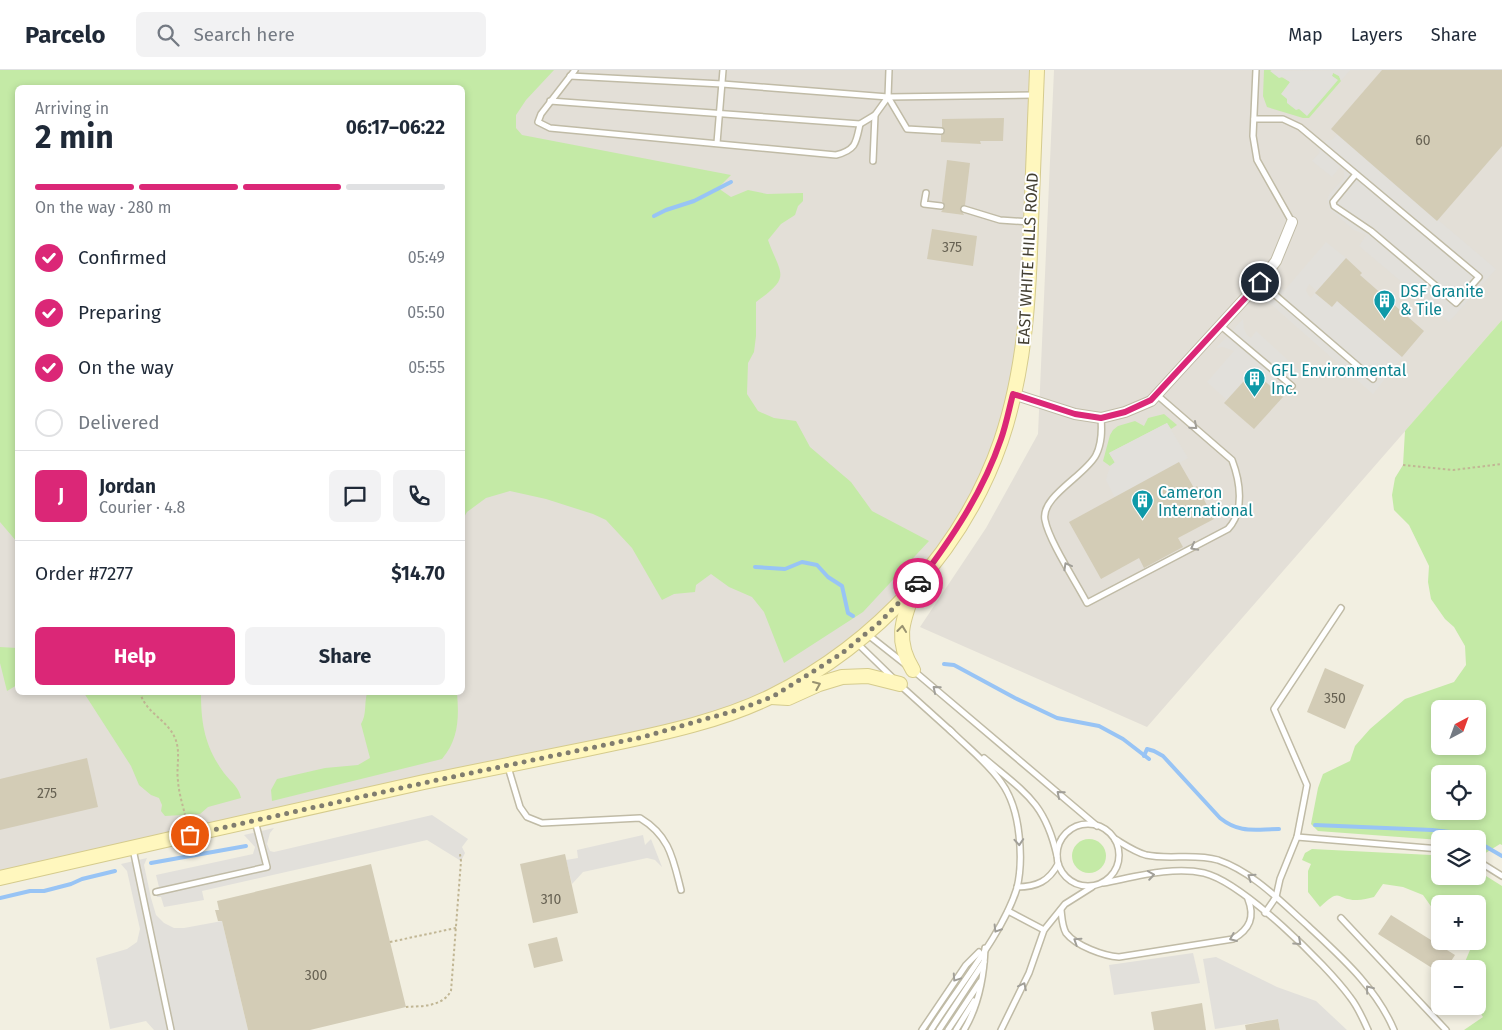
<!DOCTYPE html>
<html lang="en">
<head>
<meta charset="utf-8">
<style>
	body { margin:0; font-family:"Fira Sans",sans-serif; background:#f2f2f3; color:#1f2937; height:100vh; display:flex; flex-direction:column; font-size:19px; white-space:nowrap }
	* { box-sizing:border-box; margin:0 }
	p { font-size:16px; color:#747a83 }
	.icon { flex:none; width:28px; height:28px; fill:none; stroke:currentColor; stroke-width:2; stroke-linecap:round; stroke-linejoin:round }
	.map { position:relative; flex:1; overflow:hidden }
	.sheet { position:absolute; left:15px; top:15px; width:450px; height:610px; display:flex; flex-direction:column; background:#fff; border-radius:8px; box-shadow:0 2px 8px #0003 }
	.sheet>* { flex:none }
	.needle { width:32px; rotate:41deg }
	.tools { position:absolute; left:1431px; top:630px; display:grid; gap:10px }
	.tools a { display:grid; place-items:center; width:55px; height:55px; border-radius:8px; background:#fff; box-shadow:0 2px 8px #0003; font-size:25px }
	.pin { position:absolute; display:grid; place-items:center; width:42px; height:42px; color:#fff; margin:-21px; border:2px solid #fff; border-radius:50%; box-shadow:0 1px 5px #0007 }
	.courier { position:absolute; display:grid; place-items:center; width:50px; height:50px; margin:-25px; border:4px solid #db2777; border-radius:50%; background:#fff; color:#222; box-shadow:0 1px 6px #0007 }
	.head em { font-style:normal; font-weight:700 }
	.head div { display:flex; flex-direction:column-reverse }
	.head { display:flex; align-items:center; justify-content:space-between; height:85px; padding:0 20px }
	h1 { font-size:32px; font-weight:700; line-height:38px }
	.bar { display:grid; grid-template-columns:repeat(4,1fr); gap:8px 5px; align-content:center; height:60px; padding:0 20px }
	.bar i { height:6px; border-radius:4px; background:#e0e1e3 }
	.bar .current { background:#db2777 }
	.bar p { grid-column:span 4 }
	.line { display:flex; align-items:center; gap:12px; padding:0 20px; border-top:1px solid #e0e1e3 }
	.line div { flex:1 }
	.round { display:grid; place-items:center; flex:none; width:52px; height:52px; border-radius:8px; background:#f2f2f3 }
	ol { padding:0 20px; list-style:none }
	li { display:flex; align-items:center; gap:15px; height:55px }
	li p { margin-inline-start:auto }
	li .icon { padding:5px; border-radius:50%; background:#db2777; color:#fff; stroke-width:4 }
	li:last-child { color:#747a83 }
	li i { width:28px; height:28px; border:2px solid #e0e1e3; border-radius:50% }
	.cta { display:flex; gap:10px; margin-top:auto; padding:10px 20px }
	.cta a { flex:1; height:58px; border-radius:8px; background:#db2777; color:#fff; font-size:20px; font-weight:700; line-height:58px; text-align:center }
	.cta a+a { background:#f2f2f3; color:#1f2937 }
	header { display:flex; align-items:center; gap:30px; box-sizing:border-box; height:70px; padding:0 25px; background:#fff; border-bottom:1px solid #e0e1e3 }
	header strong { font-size:24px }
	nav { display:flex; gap:28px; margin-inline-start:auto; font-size:18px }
	.search { width:350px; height:45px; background:#f2f2f3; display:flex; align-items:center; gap:12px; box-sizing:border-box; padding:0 18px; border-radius:8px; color:#747a83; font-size:19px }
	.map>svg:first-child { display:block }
	.industrial { fill:#e3dfd7; fill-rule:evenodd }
	.green { fill:#c4eaa6; fill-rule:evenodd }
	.parking { fill:#e2e0db }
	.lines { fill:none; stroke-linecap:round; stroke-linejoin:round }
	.stream { stroke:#98c4f5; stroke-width:4 }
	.building { fill:#d3ccb6 }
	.service-casing { stroke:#c0bba6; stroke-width:8 }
	.minor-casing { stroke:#c0bba6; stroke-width:12 }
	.secondary-casing { stroke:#d5cb8d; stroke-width:16 }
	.path { stroke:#c1b694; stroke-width:2; stroke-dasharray:2.5 2.5; stroke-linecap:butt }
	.service { stroke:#fff; stroke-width:5 }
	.minor { stroke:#fff; stroke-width:10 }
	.secondary { stroke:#fff7be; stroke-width:14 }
	.oneway { stroke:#a19f98 }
	.oneway2 { stroke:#989271 }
	.done { stroke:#807d6f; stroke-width:5; stroke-dasharray:0 9 }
	.route { stroke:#db2777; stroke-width:6 }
	.labels { text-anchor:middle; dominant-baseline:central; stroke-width:4; stroke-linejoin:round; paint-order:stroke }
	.number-label { font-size:14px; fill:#676253 }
	.street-label { font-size:16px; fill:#433f32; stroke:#fff }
	.culture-label { font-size:16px; fill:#0d838f; stroke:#fff; text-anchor:start }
</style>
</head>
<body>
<header>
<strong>Parcelo</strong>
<div class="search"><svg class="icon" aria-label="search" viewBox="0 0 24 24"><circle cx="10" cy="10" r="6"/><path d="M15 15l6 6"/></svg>Search here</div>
<nav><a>Map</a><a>Layers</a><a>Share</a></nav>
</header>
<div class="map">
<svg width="1502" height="960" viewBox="0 0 1502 960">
	<rect width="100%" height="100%" fill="#f2efe1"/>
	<g class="industrial">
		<path d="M0,0H1037L1030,202L1002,368L943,480L867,563L737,640L0,808ZM18,18H462V622H18Z"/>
		<path d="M1054,0H1502V250L1147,657L920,557L986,458L1038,364Z"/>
	</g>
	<g class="green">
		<path d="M0,0H554L526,30L516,45V58L522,65L731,105L718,118L731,127L748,120L767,124L803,123V131L798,136L795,145L781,154L768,170C781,206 792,206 756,232V266L754,282L748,293L747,324L758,341L774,348L796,351L810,377L851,412L872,441L929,471L863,542L784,593L764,542L752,527L729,517L711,504L696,515L695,522L674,524L662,530L632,478L606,450L593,444L546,429L510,421L486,428L467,442L463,449L462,18H18L17,472L0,452Z"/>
		<path d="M1264,0H1270L1290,12L1288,31L1297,39L1337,10L1332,6L1333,2L1339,6L1341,11L1309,48H1303L1267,37L1263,26Z"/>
		<path d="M1502,250V775L1500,774L1484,784L1478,781V769L1440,770L1318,761L1311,754L1318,718L1323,704L1350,691L1355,676L1370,659L1405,629L1454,612L1466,595L1465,576L1454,557L1445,549L1431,529L1428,512L1429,496L1409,455L1394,440L1392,425L1395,408L1403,395L1405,361ZM1440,639H1478V676H1440ZM1440,704H1478V741H1440Z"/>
		<path d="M1164,344L1177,355L1171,359L1167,353L1109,383L1115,393L1110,396L1103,391L1110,365L1113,360L1118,356L1135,351L1144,356L1148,348Z"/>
		<path d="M0,577L17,578V615L7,621L0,593Z"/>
		<path d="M84,623H201C201,654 205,677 224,703C231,712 239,717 241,728L208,737L200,744L165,746L161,741L162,735L159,728L151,725L139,715L131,696Z"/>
		<path d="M367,623H457C459,647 459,669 442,689L272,731L271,720L277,709L325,698L358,695L370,688L361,654C367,644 364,634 367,623Z"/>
		<circle cx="1089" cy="786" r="17"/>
		<path d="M1312,779L1431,785L1440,787V806H1478V801L1502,816V960H1464L1483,947L1476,936L1478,899H1462L1470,880L1462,871H1478V834H1440V849L1423,825L1403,817L1383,814L1374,827C1369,828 1362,830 1357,830C1335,830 1342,816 1320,837L1308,822V801L1311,794L1302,790L1305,783Z"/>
	</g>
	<g class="parking">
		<path d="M1350,0L1341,11L1339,6L1333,3L1332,6L1338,10L1307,46L1299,39L1296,40L1287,33V29L1281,24L1290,12L1283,7L1279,8L1270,1Z"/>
		<path d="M1337,64L1496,199L1449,252L1359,176L1366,165L1354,160L1330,140L1327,130L1330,123L1344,108V101L1340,97L1332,107L1312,91L1320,82L1318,79L1326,70H1332Z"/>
		<path d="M1326,172L1346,188L1317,221L1309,214L1306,220L1308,225L1311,228L1315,223L1331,237L1337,231L1402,287L1373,324L1273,236L1262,230L1276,212L1284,221Z"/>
		<path d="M1243,249L1244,259L1247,265L1251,268L1256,261L1301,302L1281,325L1254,301L1227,330L1207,312L1234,281L1223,277L1216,278Z"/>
		<path d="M1167,353L1188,388L1115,428L1106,410L1110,396L1115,392L1109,383Z"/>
		<path d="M432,745L468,769L462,777L465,783L461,791L427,770L202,821L204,830L164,837L161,827H157L155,818L159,817L156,805L253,784L255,777L244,765L274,758L270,763L267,774L270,781L274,782Z"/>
		<path d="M643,765L645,775L651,769L662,797L655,790L647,788L583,802L572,814L566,790L578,788L577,780Z"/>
		<path d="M147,788L144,795L151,828L156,845L164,853L174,858H184L222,851L248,960H154L146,951L110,959L96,888L127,879L137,872L140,859L127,801L121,794Z"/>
		<path d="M1193,883L1200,913L1114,925L1109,895Z"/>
		<path d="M1216,887L1277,917L1316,931L1347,960H1280L1278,949L1215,959L1203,889Z"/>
	</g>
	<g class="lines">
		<g class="stream">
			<path d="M654,146L666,140L694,131L731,112"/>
			<path d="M755,497L785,499L802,492L817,495L828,507L842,516L848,543L853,546"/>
			<path d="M944,594L954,595L1015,628L1057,648L1099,656L1123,669L1149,689"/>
			<path d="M1144,686L1147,679L1154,681L1163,686L1220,748C1240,764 1255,759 1279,759"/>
			<path d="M1315,755L1432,760L1450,762L1469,769"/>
			<path d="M1478,772L1502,786"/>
			<path d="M151,793L246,776"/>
			<path d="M0,828L30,821H44L71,814L82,809L115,801"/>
		</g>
	</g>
	<g class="building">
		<path d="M1382,0H1502V76L1437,151L1331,59Z"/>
		<path d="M1004,48L1003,71H980L981,74L941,72V65L945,62L942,57V49Z"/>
		<path d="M947,90L970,93L965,135L960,138L964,145L941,142L945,137L942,131Z"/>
		<path d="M932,159L977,166L973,196L927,189Z"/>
		<path d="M1346,188L1362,203L1360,205L1424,261L1402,287L1337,231L1332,237L1315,223Z"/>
		<path d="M1253,301L1283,327L1254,359L1224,333Z"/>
		<path d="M1179,392L1194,418L1197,416L1214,449L1178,468L1183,477L1144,498L1139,488L1101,509L1069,452Z"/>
		<path d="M1325,598L1364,615L1345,659L1307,642Z"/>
		<path d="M87,688L98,737L0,760V709Z"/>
		<path d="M565,784L578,843L533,853L520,794Z"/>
		<path d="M371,794L406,937L310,960H248L222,851H218L215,840H219L217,831Z"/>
		<path d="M1391,845L1455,885L1446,899H1440V903L1378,864Z"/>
		<path d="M557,867L563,891L534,898L528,874Z"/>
		<path d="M1202,933L1206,960H1154L1151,942Z"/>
		<path d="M1278,949L1280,960H1246L1245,955Z"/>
	</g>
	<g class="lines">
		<defs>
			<g id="service">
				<path d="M575,0L541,44L538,52L550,58L836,85C856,80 856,73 860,54"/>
				<path d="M889,0L888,27L1035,25"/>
				<path d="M1256,0L1253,66L1257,90L1292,152"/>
				<path d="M570,6L722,14L888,27"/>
				<path d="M888,27L907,59L941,61"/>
				<path d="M550,31L860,54L875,45L888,27"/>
				<path d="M1254,49H1283L1300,57L1479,207L1456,233L1371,161L1334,136L1333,132L1356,104"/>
				<path d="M717,73L723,0"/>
				<path d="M873,91L875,45"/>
				<path d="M926,123L924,134L941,136"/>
				<path d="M964,139L1000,150L1030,152"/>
				<path d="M1260,212L1373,309"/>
				<path d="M1221,256L1292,316"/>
				<path d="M1101,348C1102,361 1102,373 1096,385C1086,405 1040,427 1045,450C1049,471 1076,512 1087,533L1228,459C1245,441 1240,411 1232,390L1157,325"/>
				<path d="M867,564L905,594"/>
				<path d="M856,572L893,608"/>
				<path d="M914,601L1097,756"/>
				<path d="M901,616L952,662"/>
				<path d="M984,688C1024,722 1045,732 1057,786"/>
				<path d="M508,697L520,737L527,747L542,753L640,748C670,766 673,789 681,820"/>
				<circle cx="1088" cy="785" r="31"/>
				<path d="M1297,767L1440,779"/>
				<path d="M1115,769C1125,775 1135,782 1146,785C1169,790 1194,783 1218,790C1253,802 1280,831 1307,855C1340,886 1376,917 1394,960"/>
				<path d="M133,779L171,960"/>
				<path d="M1478,791L1502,806"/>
				<path d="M1103,813C1135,807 1172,796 1204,803C1242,812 1326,894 1350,927C1358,937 1363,949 1368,960"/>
				<path d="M1017,817C1037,817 1049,811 1058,794"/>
				<path d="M156,822L267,797L255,751"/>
				<path d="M1061,840C1062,848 1062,856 1066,863C1076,876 1104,886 1119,887L1233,869C1250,859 1255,847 1248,829"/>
				<path d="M1008,841L1044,860"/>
				<path d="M1265,843L1276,827L1280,809L1297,767L1307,715L1274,639L1341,538"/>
				<path d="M1341,848L1446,960"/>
				<path d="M922,960L966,895L979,882"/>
				<path d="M931,960C957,918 1003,864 1017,818C1021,801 1021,782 1019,765C1017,746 1012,727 1001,712C987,692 967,677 950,660"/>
				<path d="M939,960L984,892"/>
				<path d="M948,960L980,912"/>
				<path d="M956,960L974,931"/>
				<path d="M964,960C979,935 984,906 985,878"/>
				<path d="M1001,960L1029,903L1044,860L1065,834L1092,817"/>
			</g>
			<path id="minor" d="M1013,324L1075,344L1101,348L1125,342L1151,331L1260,212L1276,191L1292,152"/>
			<g id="secondary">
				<path d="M913,600C895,571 902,552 913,523"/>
				<path d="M771,627L788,628L819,614L842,607L868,606L900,614"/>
				<path d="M0,808C141,775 283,744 424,712C487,699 549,687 611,674C664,663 724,650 772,626C876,574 963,481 1001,371C1025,300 1029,227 1031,153C1033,102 1035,51 1037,0"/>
			</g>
		</defs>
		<use href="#service" class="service-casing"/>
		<use href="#minor" class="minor-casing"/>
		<use href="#secondary" class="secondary-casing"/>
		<g class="path">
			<path d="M1403,395L1453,400L1502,394"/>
			<path d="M140,622C145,643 167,649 175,668C181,682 176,697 178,711C179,725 184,739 187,753"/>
			<path d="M390,872L456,858"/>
			<path d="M406,937C422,936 442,937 451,921L461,791L460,784"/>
		</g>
		<use href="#service" class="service"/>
		<use href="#minor" class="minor"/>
		<use href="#secondary" class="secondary"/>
	</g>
	<defs><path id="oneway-chevron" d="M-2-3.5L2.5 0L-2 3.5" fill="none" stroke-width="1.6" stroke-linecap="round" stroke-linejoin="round" transform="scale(1.25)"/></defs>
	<g class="oneway">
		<use href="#oneway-chevron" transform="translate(1194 356) rotate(41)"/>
		<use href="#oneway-chevron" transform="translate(1194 477) rotate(152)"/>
		<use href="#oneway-chevron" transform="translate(1067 496) rotate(-119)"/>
		<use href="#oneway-chevron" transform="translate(936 619) rotate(-140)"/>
		<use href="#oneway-chevron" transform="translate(1060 724) rotate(-140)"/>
		<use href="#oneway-chevron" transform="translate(1019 772) rotate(86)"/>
		<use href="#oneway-chevron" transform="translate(1151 805) rotate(-9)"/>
		<use href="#oneway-chevron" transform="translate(1251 807) rotate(-145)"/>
		<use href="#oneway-chevron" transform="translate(997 859) rotate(122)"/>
		<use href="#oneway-chevron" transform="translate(1233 868) rotate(157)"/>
		<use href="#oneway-chevron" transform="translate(1077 871) rotate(-147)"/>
		<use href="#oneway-chevron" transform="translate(1298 872) rotate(42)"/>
		<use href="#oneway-chevron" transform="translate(956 908) rotate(124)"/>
		<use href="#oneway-chevron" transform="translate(1023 916) rotate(-64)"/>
		<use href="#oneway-chevron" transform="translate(1369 919) rotate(-129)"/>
	</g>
	<g class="oneway2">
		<use href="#oneway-chevron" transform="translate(902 559) rotate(-84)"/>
		<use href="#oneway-chevron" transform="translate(817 615) rotate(-23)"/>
	</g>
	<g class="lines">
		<path class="done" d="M190,765L428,712L643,667L737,640L772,627L841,584L879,553L918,513"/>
		<path class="route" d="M918,513C952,468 983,422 1001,369C1006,355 1009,339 1013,324L1075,344L1101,348L1125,342L1151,330L1260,212"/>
	</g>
	<defs>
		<symbol id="building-pin" viewBox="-11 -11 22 30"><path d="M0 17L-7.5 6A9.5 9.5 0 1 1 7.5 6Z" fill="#0f9aa8" stroke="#fff"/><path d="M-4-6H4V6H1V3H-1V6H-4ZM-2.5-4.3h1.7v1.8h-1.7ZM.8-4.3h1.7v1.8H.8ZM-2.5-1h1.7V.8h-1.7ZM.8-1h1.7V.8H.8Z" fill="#fff"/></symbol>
	</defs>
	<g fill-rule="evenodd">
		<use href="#building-pin" x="1372" y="218" width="25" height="34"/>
		<use href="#building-pin" x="1242" y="296" width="25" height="34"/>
		<use href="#building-pin" x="1130" y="418" width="25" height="34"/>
	</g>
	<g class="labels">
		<g class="number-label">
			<text x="1423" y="70">60</text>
			<text x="952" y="177">375</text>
			<text x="1335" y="628">350</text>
			<text x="47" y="723">275</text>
			<text x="551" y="829">310</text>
			<text x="316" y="905">300</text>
		</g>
		<g class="street-label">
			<text transform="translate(1028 189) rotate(-87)">EAST WHITE HILLS ROAD</text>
		</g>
		<g class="culture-label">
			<text x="1400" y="221">DSF Granite<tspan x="1400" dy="18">&amp; Tile</tspan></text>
			<text x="1271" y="300">GFL Environmental<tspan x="1271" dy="18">Inc.</tspan></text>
			<text x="1158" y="422">Cameron<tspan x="1158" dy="18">International</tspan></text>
		</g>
	</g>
</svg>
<div class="tools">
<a><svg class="needle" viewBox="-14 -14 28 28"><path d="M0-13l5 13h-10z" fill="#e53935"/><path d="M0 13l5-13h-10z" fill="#747a83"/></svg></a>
<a><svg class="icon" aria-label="locate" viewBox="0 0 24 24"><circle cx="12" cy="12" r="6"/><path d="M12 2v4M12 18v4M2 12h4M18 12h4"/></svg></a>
<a><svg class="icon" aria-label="layers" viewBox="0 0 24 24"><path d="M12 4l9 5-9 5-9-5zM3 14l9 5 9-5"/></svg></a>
<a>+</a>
<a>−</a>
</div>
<div class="pin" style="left:190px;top:765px;background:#ea580c"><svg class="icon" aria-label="bag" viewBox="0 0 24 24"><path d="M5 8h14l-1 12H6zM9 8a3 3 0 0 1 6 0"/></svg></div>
<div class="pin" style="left:1260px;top:212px;background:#1f2937"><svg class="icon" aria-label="home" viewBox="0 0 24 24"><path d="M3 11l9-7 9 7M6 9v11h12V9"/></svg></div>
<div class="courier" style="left:918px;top:513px"><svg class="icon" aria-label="car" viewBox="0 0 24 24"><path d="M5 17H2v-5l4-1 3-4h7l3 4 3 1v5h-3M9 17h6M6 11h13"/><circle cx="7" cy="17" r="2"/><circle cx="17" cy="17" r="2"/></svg></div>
<section class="sheet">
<div class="head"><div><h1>2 min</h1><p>Arriving in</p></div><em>06:17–06:22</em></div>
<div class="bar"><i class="current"></i><i class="current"></i><i class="current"></i><i></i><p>On the way · 280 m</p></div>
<ol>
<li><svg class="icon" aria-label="check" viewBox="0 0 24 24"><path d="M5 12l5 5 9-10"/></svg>Confirmed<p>05:49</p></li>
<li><svg class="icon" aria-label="check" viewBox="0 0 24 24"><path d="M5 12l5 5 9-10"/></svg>Preparing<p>05:50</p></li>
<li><svg class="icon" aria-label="check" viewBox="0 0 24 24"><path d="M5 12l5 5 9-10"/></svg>On the way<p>05:55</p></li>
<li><i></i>Delivered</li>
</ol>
<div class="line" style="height:90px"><b class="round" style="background:#db2777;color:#fff">J</b><div><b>Jordan</b><p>Courier · 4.8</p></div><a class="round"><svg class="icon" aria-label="chat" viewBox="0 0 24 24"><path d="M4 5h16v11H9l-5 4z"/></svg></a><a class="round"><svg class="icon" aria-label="phone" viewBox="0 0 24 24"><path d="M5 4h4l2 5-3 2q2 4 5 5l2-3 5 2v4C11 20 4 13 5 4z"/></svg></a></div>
<div class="line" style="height:65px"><div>Order #7277</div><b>$14.70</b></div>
<div class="cta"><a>Help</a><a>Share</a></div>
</section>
</div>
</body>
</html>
